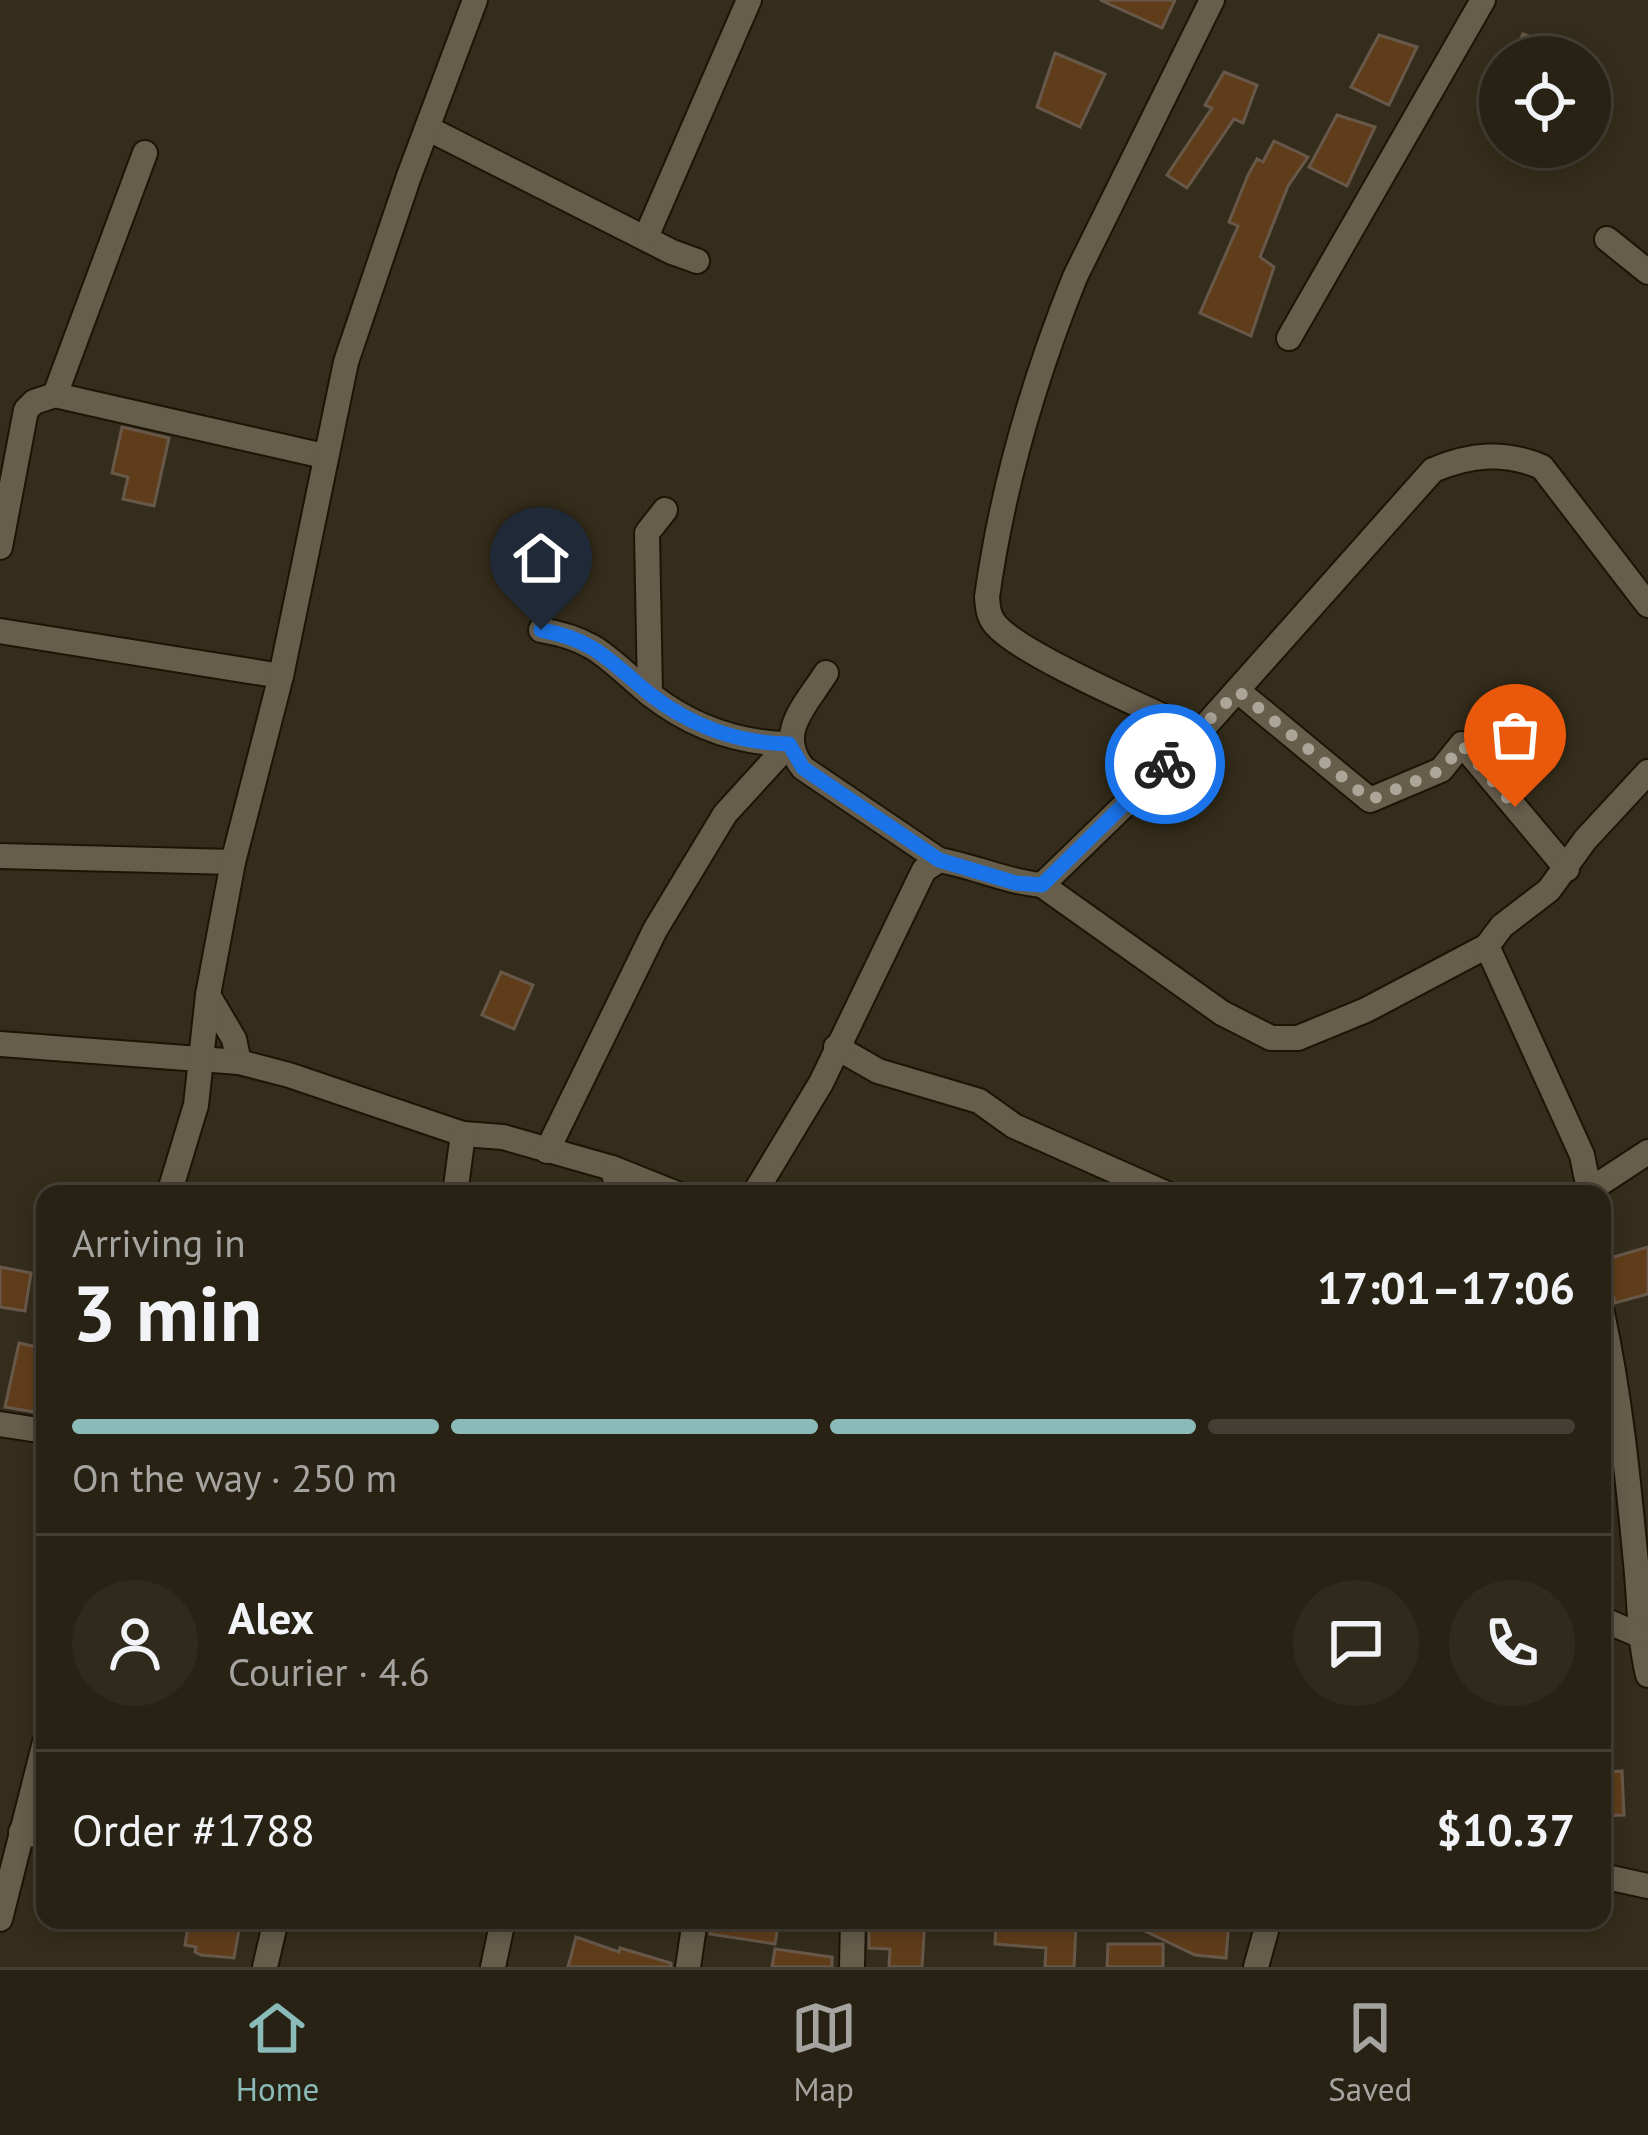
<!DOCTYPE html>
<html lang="en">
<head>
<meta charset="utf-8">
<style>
	body { margin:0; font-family:"PT Sans",sans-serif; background:#302a1d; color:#f1f3f6; height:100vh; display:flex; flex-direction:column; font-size:45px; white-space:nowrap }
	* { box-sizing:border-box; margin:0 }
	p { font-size:39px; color:#a5a4a0 }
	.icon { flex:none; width:66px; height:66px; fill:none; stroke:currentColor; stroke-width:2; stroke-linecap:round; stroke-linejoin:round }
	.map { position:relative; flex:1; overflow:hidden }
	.details { position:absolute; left:36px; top:1185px; width:1575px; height:744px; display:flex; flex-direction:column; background:#282214; border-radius:24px; box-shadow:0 6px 18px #0003,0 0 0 3px #443f34 }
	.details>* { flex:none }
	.fabs { position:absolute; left:1479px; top:36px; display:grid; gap:24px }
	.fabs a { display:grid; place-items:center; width:132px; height:132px; border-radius:50%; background:#282214; box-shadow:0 6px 18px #0003,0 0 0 3px #443f34; font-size:60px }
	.pin { position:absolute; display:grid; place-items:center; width:102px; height:102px; color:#fff; margin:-123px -51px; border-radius:50% 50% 50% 0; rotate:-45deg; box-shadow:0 0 12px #0007 }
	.pin .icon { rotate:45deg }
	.courier { position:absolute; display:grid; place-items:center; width:120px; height:120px; margin:-60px; border:9px solid #1a73e8; border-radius:50%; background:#fff; color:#222; box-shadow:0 3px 15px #0007 }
	.overview em { font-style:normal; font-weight:700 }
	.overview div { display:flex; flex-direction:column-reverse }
	.overview { display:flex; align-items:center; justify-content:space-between; height:204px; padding:0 36px }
	h1 { font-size:78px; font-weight:700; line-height:90px }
	.bar { display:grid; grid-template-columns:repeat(4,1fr); gap:18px 12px; align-content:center; height:144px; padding:0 36px }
	.bar i { height:15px; border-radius:9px; background:#443f34 }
	.bar .current { background:#8bbbb9 }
	.bar p { grid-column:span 4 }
	.line { display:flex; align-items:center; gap:30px; padding:0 36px; border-top:3px solid #443f34 }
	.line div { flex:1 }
	.round { display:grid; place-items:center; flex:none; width:126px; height:126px; border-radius:63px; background:#302a1d }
	.tabs { display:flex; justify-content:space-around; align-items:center; height:168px; border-top:3px solid #443f34; background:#282214; font-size:33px; color:#a5a4a0 }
	.tabs a { display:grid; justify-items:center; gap:6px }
	.tabs .current { color:#8bbbb9 }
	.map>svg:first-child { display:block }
	.building { fill:#603d1a; stroke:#685849; stroke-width:3 }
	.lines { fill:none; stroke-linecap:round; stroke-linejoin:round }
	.street-casing { stroke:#1c1505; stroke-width:28 }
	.street { stroke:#665d4b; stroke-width:24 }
	.done { stroke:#aca698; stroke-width:12; stroke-dasharray:0 21.6 }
	.route { stroke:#1a73e8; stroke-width:15 }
</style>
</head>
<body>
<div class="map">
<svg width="1648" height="1967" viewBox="0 0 1648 1967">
	<rect width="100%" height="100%" fill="#352d1b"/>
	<g class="building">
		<path d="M1100,0H1175L1162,28Z"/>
		<path d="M1523,34L1579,55V57H1512Z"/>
		<path d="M1379,35L1417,47L1389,105L1351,87Z"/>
		<path d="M1055,53L1105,74L1080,127L1037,107Z"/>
		<path d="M1224,72L1257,85L1243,123L1234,119L1187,188L1167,175L1212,108L1205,105Z"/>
		<path d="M1337,115L1375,127L1347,186L1309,167Z"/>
		<path d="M1274,141L1308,157L1288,186L1260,257L1274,267L1251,336L1200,313L1238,226L1229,222L1248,175L1257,159L1263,162Z"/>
		<path d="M122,427L169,438L154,506L123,499L128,477L112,473Z"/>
		<path d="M501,972L533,985L514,1029L482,1015Z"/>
		<path d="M1648,1247V1294L1615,1303L1603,1260Z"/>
		<path d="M0,1267L31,1273L25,1311L0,1307Z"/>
		<path d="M19,1343L45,1349V1389L40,1413L5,1407Z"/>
		<path d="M1622,1771L1624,1815L1602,1816V1772Z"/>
		<path d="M711,1920H779L775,1944L710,1934Z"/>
		<path d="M869,1920H925L922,1967H889L890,1949L869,1948Z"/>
		<path d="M1122,1920H1229L1226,1958L1195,1955Z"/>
		<path d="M189,1921L239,1930L234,1958L201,1955L195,1952L196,1947L185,1945Z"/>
		<path d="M996,1925L1076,1926L1074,1967H1045L1046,1948L995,1944Z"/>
		<path d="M576,1937L619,1952L620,1948L671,1963V1967H568Z"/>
		<path d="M1108,1944H1163V1967H1107Z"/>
		<path d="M775,1949L832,1957V1967H772Z"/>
	</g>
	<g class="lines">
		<defs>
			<g id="street">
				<path d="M429,129L672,252L697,261"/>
				<path d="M646,237L749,0"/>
				<path d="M1607,239L1648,272"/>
				<path d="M1289,338L1483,0"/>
				<path d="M55,395L145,153"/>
				<path d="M0,547L26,410L34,402L55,395L324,456"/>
				<path d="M541,630C599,640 608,660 651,695C692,727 737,743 789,744"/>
				<path d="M0,631L281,676"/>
				<path d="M826,673C806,705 775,733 803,768L939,860"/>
				<path d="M1238,691L1370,800L1441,770L1462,744L1567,869"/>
				<path d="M650,694L647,533L665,510"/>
				<path d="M1199,733C1156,712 1020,655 995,624C988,615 988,608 987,597C1002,489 1034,379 1075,277L1212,0"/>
				<path d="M0,856L233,862"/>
				<path d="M1042,885L1222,1013L1271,1038H1298L1366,1010L1487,946"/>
				<path d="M208,995L234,1039L239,1062"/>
				<path d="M0,1044L239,1062L289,1075L463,1134L503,1137L612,1168L620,1194"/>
				<path d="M836,1047L878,1071L979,1101L1014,1126L1167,1194"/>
				<path d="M547,1151L655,930L725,814L789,744"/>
				<path d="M612,1168L677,1194"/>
				<path d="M1590,1190L1648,1152"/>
				<path d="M169,1194L196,1105L208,995L233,862L281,676L346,362L409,176L475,0"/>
				<path d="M455,1194L463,1134"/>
				<path d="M754,1194L821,1083L924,870L939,860C974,866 1006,882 1042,885L1199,733L1433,470C1471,454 1504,451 1542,467L1648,605"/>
				<path d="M1590,1194L1582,1155L1487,946L1502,926L1549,890L1585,840L1648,772"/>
				<path d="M1602,1313C1620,1396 1628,1479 1636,1563C1640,1601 1639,1637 1648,1675"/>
				<path d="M0,1424L45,1431"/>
				<path d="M1602,1619L1639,1635"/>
				<path d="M21,1832L45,1837"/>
				<path d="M1602,1876L1648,1886"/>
				<path d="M0,1919L45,1742"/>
				<path d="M265,1967L276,1920"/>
				<path d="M493,1967L503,1920"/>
				<path d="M688,1967L695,1920"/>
				<path d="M852,1967L853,1920"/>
				<path d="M1256,1967L1269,1920"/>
			</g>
		</defs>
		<use href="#street" class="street-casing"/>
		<use href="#street" class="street"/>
	</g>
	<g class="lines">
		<path class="done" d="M1165,764L1238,691L1370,800L1442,770L1462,745L1515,807"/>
		<path class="route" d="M541,630C596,640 610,662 651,695C693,727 737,743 789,744L803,768L939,860L1016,883L1042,885L1165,764"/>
	</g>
</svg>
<div class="fabs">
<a><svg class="icon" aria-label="locate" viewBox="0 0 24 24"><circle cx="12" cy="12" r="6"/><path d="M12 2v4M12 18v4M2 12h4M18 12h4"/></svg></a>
</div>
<div class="pin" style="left:1515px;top:807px;background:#ea580c"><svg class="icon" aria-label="bag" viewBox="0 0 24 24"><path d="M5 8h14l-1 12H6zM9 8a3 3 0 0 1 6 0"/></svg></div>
<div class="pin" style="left:541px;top:630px;background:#1f2937"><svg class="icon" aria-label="home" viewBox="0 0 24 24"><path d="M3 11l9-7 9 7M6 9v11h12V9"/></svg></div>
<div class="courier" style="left:1165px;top:764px"><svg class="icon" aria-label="bike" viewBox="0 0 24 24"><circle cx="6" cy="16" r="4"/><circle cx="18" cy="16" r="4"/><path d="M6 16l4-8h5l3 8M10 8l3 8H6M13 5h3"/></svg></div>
<section class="details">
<div class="overview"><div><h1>3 min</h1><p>Arriving in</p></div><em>17:01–17:06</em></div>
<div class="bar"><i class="current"></i><i class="current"></i><i class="current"></i><i></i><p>On the way · 250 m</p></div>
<div class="line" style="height:216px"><a class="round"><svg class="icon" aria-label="person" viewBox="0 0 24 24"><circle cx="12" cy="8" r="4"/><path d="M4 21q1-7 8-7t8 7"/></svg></a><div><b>Alex</b><p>Courier · 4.6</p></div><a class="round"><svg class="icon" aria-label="chat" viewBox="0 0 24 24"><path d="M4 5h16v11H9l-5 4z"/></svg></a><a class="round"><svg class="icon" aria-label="phone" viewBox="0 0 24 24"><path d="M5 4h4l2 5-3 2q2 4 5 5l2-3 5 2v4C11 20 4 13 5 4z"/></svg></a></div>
<div class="line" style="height:156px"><div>Order #1788</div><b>$10.37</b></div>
</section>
</div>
<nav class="tabs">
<a class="current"><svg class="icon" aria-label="home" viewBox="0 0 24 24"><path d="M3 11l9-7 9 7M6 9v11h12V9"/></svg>Home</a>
<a><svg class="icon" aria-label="map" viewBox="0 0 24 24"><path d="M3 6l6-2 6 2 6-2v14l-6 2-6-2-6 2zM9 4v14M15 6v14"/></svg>Map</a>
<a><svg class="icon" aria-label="saved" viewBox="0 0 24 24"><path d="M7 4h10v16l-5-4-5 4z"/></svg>Saved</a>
</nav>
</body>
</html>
